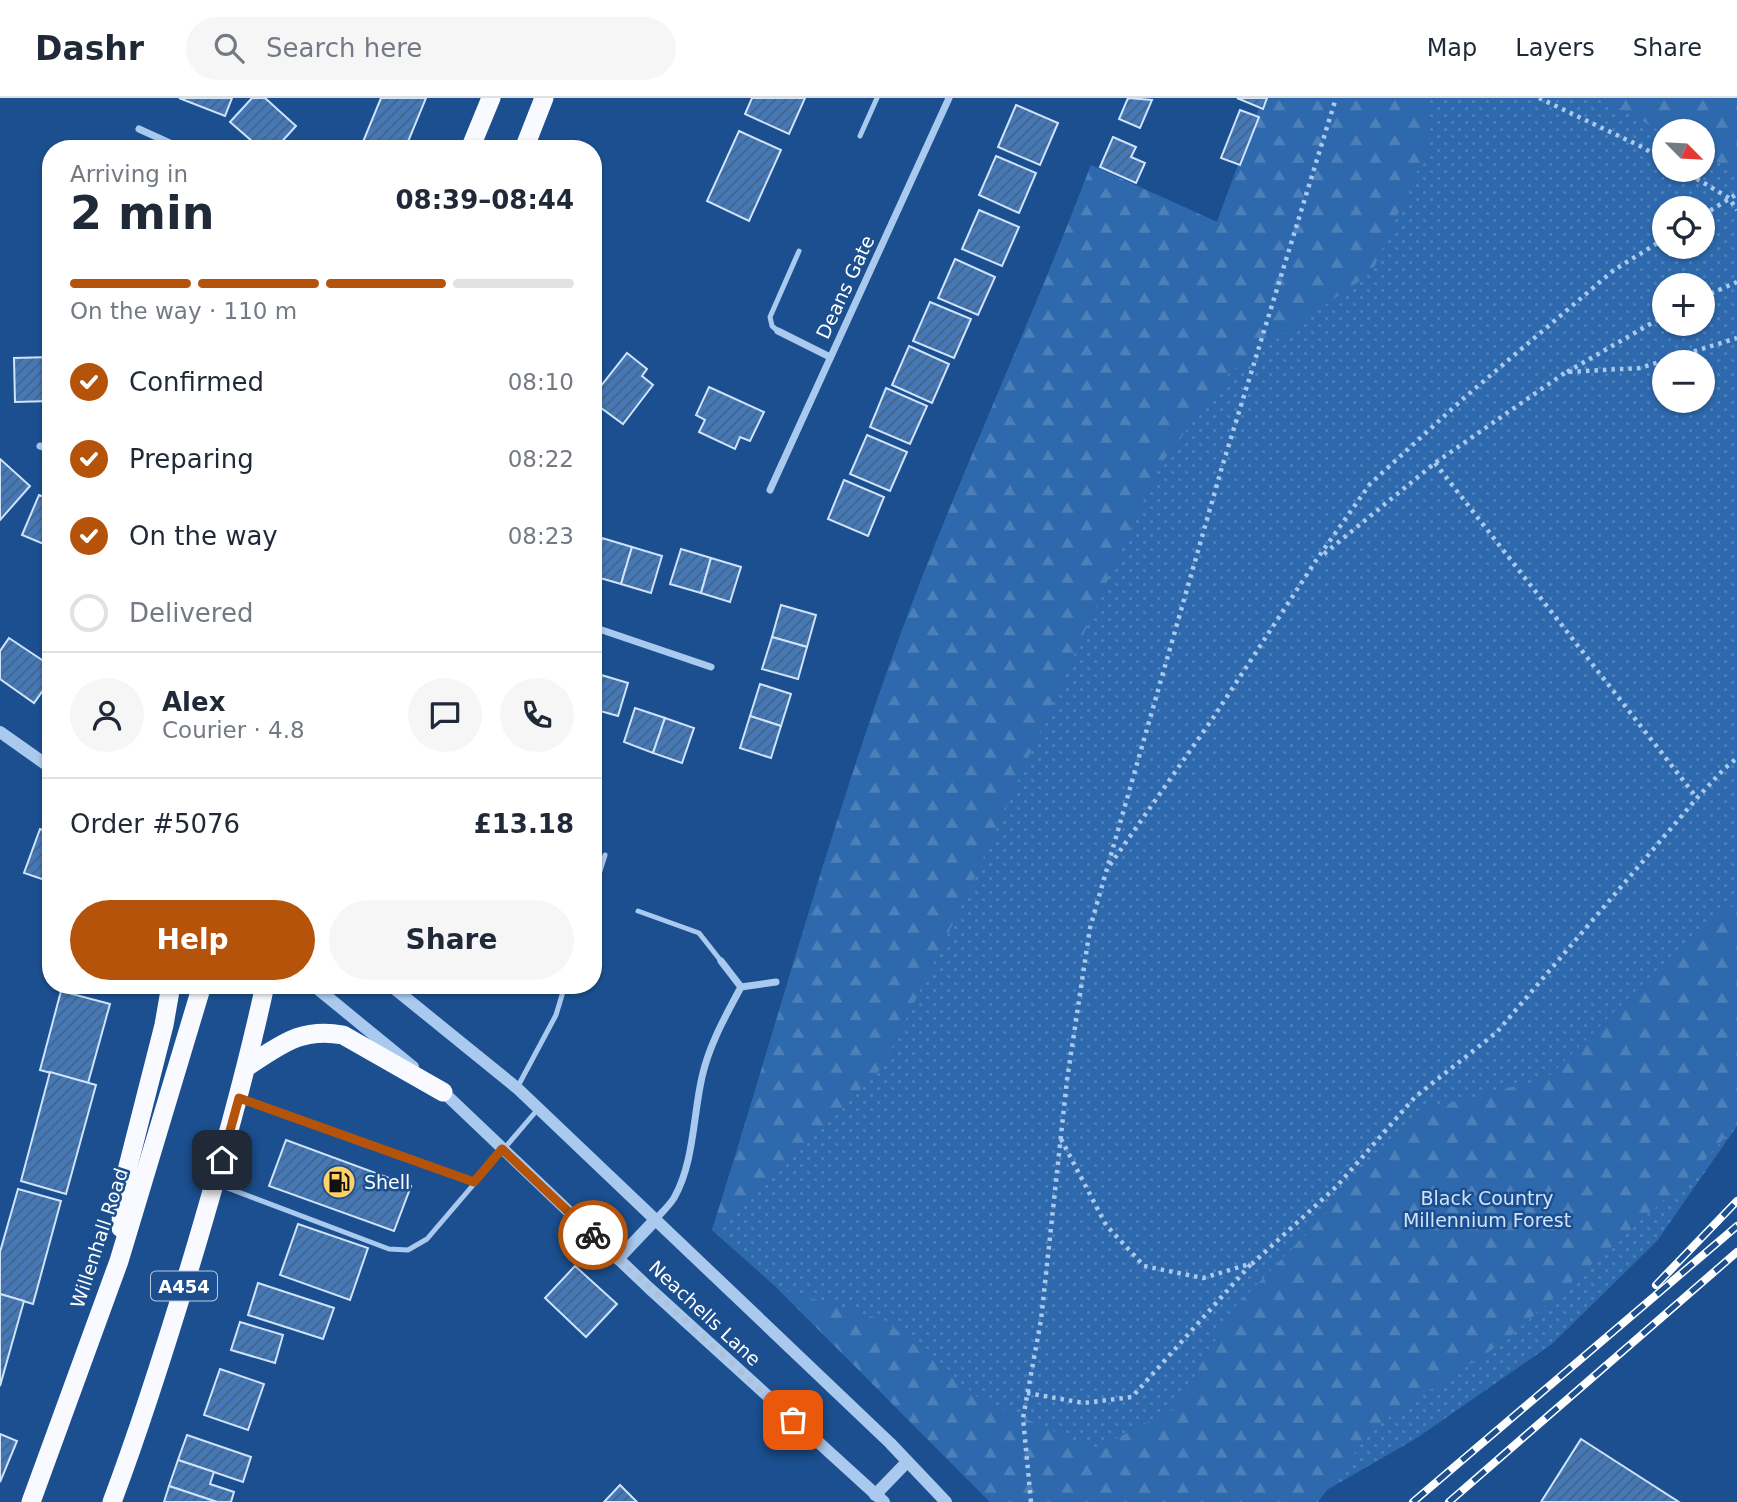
<!DOCTYPE html>
<html lang="en">
<head>
<meta charset="utf-8">
<style>
	body { margin:0; font-family:"DejaVu Sans",sans-serif; background:#f6f6f7; color:#1f2937; height:100vh; display:flex; flex-direction:column; font-size:26px; white-space:nowrap }
	* { box-sizing:border-box; margin:0 }
	p { font-size:23px; color:#747a83 }
	.icon { flex:none; width:38px; height:38px; fill:none; stroke:currentColor; stroke-width:2; stroke-linecap:round; stroke-linejoin:round }
	.map { position:relative; flex:1; overflow:hidden }
	.sheet { position:absolute; left:42px; top:42px; width:560px; height:854px; display:flex; flex-direction:column; background:#fff; border-radius:28px; box-shadow:0 2px 5px #0004 }
	.sheet>* { flex:none }
	.needle { width:46px; rotate:114deg }
	.buttons { position:absolute; left:1652px; top:21px; display:grid; gap:14px }
	.buttons a { display:grid; place-items:center; width:63px; height:63px; border-radius:50%; background:#fff; box-shadow:0 2px 5px #0004; font-size:35px }
	.pin { position:absolute; display:grid; place-items:center; width:60px; height:60px; color:#fff; margin:-30px; border-radius:14px; box-shadow:0 4px 10px #0006 }
	.courier { position:absolute; display:grid; place-items:center; width:70px; height:70px; margin:-35px; border:5px solid #b45309; border-radius:50%; background:#fff; color:#222; box-shadow:0 2px 9px #0007 }
	.overview em { font-style:normal; font-weight:700 }
	.overview div { display:flex; flex-direction:column-reverse }
	.overview { display:flex; align-items:center; justify-content:space-between; height:119px; padding:0 28px }
	h1 { font-size:46px; font-weight:700; line-height:52px }
	.bar { display:grid; grid-template-columns:repeat(4,1fr); gap:10px 7px; align-content:center; height:84px; padding:0 28px }
	.bar i { height:9px; border-radius:5px; background:#e0e1e3 }
	.bar .on { background:#b45309 }
	.bar p { grid-column:span 4 }
	.line { display:flex; align-items:center; gap:18px; padding:0 28px; border-top:2px solid #e0e1e3 }
	.line div { flex:1 }
	.round { display:grid; place-items:center; flex:none; width:74px; height:74px; border-radius:37px; background:#f6f6f7 }
	ol { padding:0 28px; list-style:none }
	li { display:flex; align-items:center; gap:21px; height:77px }
	li p { margin-inline-start:auto }
	li .icon { padding:7px; border-radius:50%; background:#b45309; color:#fff; stroke-width:4 }
	li:last-child { color:#747a83 }
	li i { width:38px; height:38px; border:4px solid #e0e1e3; border-radius:50% }
	.button { display:flex; gap:14px; margin-top:auto; padding:14px 28px }
	.button a { flex:1; height:80px; border-radius:42px; background:#b45309; color:#fff; font-size:28px; font-weight:700; line-height:80px; text-align:center }
	.button a+a { background:#f6f6f7; color:#1f2937 }
	header { display:flex; align-items:center; gap:42px; box-sizing:border-box; height:98px; padding:0 35px; background:#fff; border-bottom:2px solid #e0e1e3 }
	header strong { font-size:33px }
	nav { display:flex; gap:38px; margin-inline-start:auto; font-size:24px }
	.search { width:490px; height:63px; background:#f6f6f7; display:flex; align-items:center; gap:18px; box-sizing:border-box; padding:0 24px; border-radius:38px; color:#747a83; font-size:26px }
	.map>svg:first-child { display:block }
	.grass { fill:url(#grass-dots); fill-rule:evenodd }
	.forest { fill:url(#forest-firs) }
	.building { fill:url(#building-hatch); stroke:#cfe3fa; stroke-width:2 }
	.lines { fill:none; stroke-linecap:round; stroke-linejoin:round }
	.path { stroke:#a9c9ee; stroke-width:4.5; stroke-dasharray:3.5 5; stroke-linecap:butt }
	.service { stroke:#a9c9ee; stroke-width:5 }
	.minor { stroke:#a9c9ee; stroke-width:7 }
	.tertiary { stroke:#a9c9ee; stroke-width:12 }
	.trunk { stroke:#f8faff; stroke-width:19 }
	.rail-casing { stroke:#fff; stroke-width:8 }
	.rail { stroke:#1b4f8f; stroke-width:5; stroke-dasharray:16; stroke-linecap:butt }
	.done { stroke:#afc1d8; stroke-width:7; stroke-dasharray:0 12.6 }
	.route { stroke:#b45309; stroke-width:9 }
	.labels { text-anchor:middle; dominant-baseline:central; stroke-width:5; stroke-linejoin:round; paint-order:stroke }
	.shield { fill:#1b4f8f; stroke:#bbcadd; stroke-width:2 }
	.shield-label { font-size:18px; font-weight:bold; fill:#fff }
	.street-label { font-size:19px; fill:#fff; stroke:#1b4f8f }
	.poi-label { font-size:19px; fill:#fff; stroke:#1b4f8f; text-anchor:start }
	.park-label { font-size:19px; fill:#cfe3fa; stroke:#1b4f8f }
</style>
</head>
<body>
<header>
<strong>Dashr</strong>
<div class="search"><svg class="icon" aria-label="search" viewBox="0 0 24 24"><circle cx="10" cy="10" r="6"/><path d="M15 15l6 6"/></svg>Search here</div>
<nav><a>Map</a><a>Layers</a><a>Share</a></nav>
</header>
<div class="map">
<svg width="1737" height="1404" viewBox="0 0 1737 1404">
	<defs>
		<pattern id="grass-dots" width="8" height="8" patternUnits="userSpaceOnUse" patternTransform="scale(1.75)"><rect width="8" height="8" fill="#2e69ad"/><path d="M2 2h.1M6 6h.1" fill="none" stroke="#4d80b9" stroke-width="1.8" stroke-linecap="round"/></pattern>
		<pattern id="forest-firs" width="22" height="20" patternUnits="userSpaceOnUse" patternTransform="scale(1.75)"><rect width="22" height="20" fill="#2e69ad"/><path d="M5 1l3.5 6h-7zM16 11l3.5 6h-7z" fill="#4d80b9"/></pattern>
		<pattern id="building-hatch" width="6" height="6" patternUnits="userSpaceOnUse" patternTransform="scale(1.75)"><rect width="6" height="6" fill="#4478b7"/><path d="M-1 1l2-2M0 6l6-6M5 7l2-2" fill="none" stroke="#486282"/></pattern>
	</defs>
	<rect width="100%" height="100%" fill="#1b4f8f"/>
	<path class="grass" d="M1263,0H1737V1028L1657,1143L1552,1246L1417,1340L1306,1404H990L777,1190L712,1132C774,937 827,739 897,546C956,384 1030,228 1091,67L1217,124ZM1664,33H1703V72H1664ZM1664,110H1703V149H1664ZM1664,187H1703V226H1664ZM1664,264H1703V303H1664Z"/>
	<g class="forest">
		<path d="M1263,0H1427V51L1372,174L1230,274L1158,370L964,803L882,970L727,1124L712,1132C774,937 827,739 897,546C956,384 1030,228 1091,67L1217,124Z"/>
		<path d="M1601,0H1737V75L1703,56V33H1664V35Z"/>
		<path d="M1737,805V1027L1682,1086L1505,1243L1374,1329L1318,1404H990L777,1190L886,1223L980,1301L1095,1351L1175,1311L1235,1209L1428,1011L1547,980L1668,861Z"/>
	</g>
	<g class="building">
		<path d="M179,0H232L225,18Z"/>
		<path d="M252,0H265L296,28L275,51H261L230,24Z"/>
		<path d="M381,0H426L405,51H360Z"/>
		<path d="M752,0H805L789,36L745,16Z"/>
		<path d="M1128,0L1152,2L1140,30L1119,21Z"/>
		<path d="M1237,0H1267L1263,11Z"/>
		<path d="M1016,7L1058,25L1040,67L998,49Z"/>
		<path d="M1240,12L1259,19L1240,67L1221,60Z"/>
		<path d="M739,33L781,52L749,123L707,103Z"/>
		<path d="M1113,39L1136,49L1131,59L1145,65L1136,85L1100,69Z"/>
		<path d="M996,58L1036,75L1019,115L979,97Z"/>
		<path d="M979,112L1019,129L1002,168L962,151Z"/>
		<path d="M955,161L995,179L978,217L938,200Z"/>
		<path d="M930,204L971,221L954,260L913,243Z"/>
		<path d="M909,248L949,266L932,305L892,287Z"/>
		<path d="M627,255L647,271L642,278L653,287L623,326L593,304V298Z"/>
		<path d="M51,259V303L15,304L14,260Z"/>
		<path d="M709,289L764,314L750,343L740,339L735,351L699,334L705,322L696,317Z"/>
		<path d="M886,290L927,308L910,346L870,329Z"/>
		<path d="M867,337L907,354L890,393L850,376Z"/>
		<path d="M0,361L30,388L0,422Z"/>
		<path d="M844,382L884,399L868,438L828,421Z"/>
		<path d="M39,397L51,402V449L22,437Z"/>
		<path d="M602,440L632,449L621,486L593,478V469Z"/>
		<path d="M632,449L662,458L651,495L621,486Z"/>
		<path d="M681,451L711,460L701,495L670,486Z"/>
		<path d="M711,460L741,469L730,504L701,495Z"/>
		<path d="M781,507L816,517L807,549L772,539Z"/>
		<path d="M772,539L807,549L798,581L762,571Z"/>
		<path d="M9,540L51,568V581L34,605L0,581V553Z"/>
		<path d="M598,576L628,585L618,618L593,611V592Z"/>
		<path d="M760,586L791,596L781,628L750,618Z"/>
		<path d="M635,610L665,620L653,655L624,644Z"/>
		<path d="M750,618L781,628L771,660L740,650Z"/>
		<path d="M665,620L694,630L682,665L653,655Z"/>
		<path d="M40,731L51,735V784L24,775Z"/>
		<path d="M61,893L110,906L88,985L40,972Z"/>
		<path d="M50,974L96,987L66,1096L21,1083Z"/>
		<path d="M286,1042L411,1088L394,1133L269,1088Z"/>
		<path d="M18,1091L61,1103L33,1206L0,1196V1154Z"/>
		<path d="M298,1126L368,1150L350,1202L280,1177Z"/>
		<path d="M575,1168L617,1206L586,1239L545,1200Z"/>
		<path d="M258,1185L334,1210L323,1241L248,1217Z"/>
		<path d="M0,1196L24,1203L0,1288Z"/>
		<path d="M240,1224L283,1237L275,1265L231,1252Z"/>
		<path d="M220,1271L264,1286L248,1332L204,1317Z"/>
		<path d="M0,1336L17,1343L0,1384Z"/>
		<path d="M187,1337L251,1359L243,1384L178,1362Z"/>
		<path d="M1581,1341L1679,1404H1541Z"/>
		<path d="M178,1362L214,1374L210,1386L234,1394L231,1404H217L169,1388Z"/>
		<path d="M620,1387L637,1404H604Z"/>
		<path d="M169,1388L217,1404H164Z"/>
	</g>
	<g class="lines">
		<g class="path">
			<path d="M1539,0L1642,49L1664,62"/>
			<path d="M1682,72L1729,100L1737,112"/>
			<path d="M1703,117L1737,96"/>
			<path d="M1703,199L1737,184"/>
			<path d="M1567,274L1664,218"/>
			<path d="M1435,365L1697,700"/>
			<path d="M1324,456L1435,365L1566,274L1640,270L1737,240"/>
			<path d="M1110,767L1213,620L1317,461L1370,386L1464,300L1614,172L1664,141"/>
			<path d="M1061,1041L1106,1127L1144,1168L1203,1180L1253,1165L1337,1088L1415,999L1497,934L1697,700L1724,671L1737,660"/>
			<path d="M1027,1295L1084,1305L1132,1299L1252,1165"/>
			<path d="M1031,1404L1023,1320L1041,1222L1067,982L1090,830L1222,369L1336,0"/>
		</g>
		<g class="service">
			<path d="M860,38L877,0"/>
			<path d="M778,233L772,228L770,219L799,153"/>
			<path d="M593,796L605,757"/>
			<path d="M638,813L699,835L721,863"/>
			<path d="M517,990L556,917L565,887"/>
			<path d="M243,1001L474,1084"/>
			<path d="M217,1086L389,1151L408,1152L427,1141L538,1011"/>
		</g>
		<g class="minor">
			<path d="M139,31L183,51"/>
			<path d="M778,233L830,259"/>
			<path d="M40,348L51,351"/>
			<path d="M770,392L949,0"/>
			<path d="M593,529L711,569"/>
			<path d="M721,863L741,889"/>
			<path d="M656,1121C662,1114 669,1108 674,1100C694,1065 693,1018 702,979C709,947 726,917 741,889L776,884"/>
		</g>
		<g class="tertiary">
			<path d="M0,634L51,670"/>
			<path d="M313,887L413,969"/>
			<path d="M390,887L517,990L890,1345L946,1404"/>
			<path d="M438,989L649,1190L884,1404"/>
			<path d="M618,1161L656,1121"/>
			<path d="M875,1397L907,1364"/>
		</g>
		<g class="trunk">
			<path d="M470,51L491,0"/>
			<path d="M524,51L544,0"/>
			<path d="M248,968C281,947 301,929 343,937L443,994"/>
			<path d="M121,1130L122,1092L164,927L171,887"/>
			<path d="M31,1404L119,1163L202,887"/>
			<path d="M112,1404C144,1319 171,1232 197,1145C222,1060 246,975 265,887"/>
		</g>
		<defs>
			<g id="rail">
				<path d="M1656,1187L1737,1103"/>
				<path d="M1413,1404L1737,1128"/>
				<path d="M1449,1404L1737,1154"/>
			</g>
		</defs>
		<use href="#rail" class="rail-casing"/>
		<use href="#rail" class="rail"/>
	</g>
	<g class="lines">
		<path class="done" d="M593,1137L793,1322"/>
		<path class="route" d="M222,1062L239,1000L474,1084L502,1051L593,1137"/>
	</g>
	<defs>
		<symbol id="fuel-disc" viewBox="-11 -11 22 22"><circle r="9.5" fill="#ffd166" stroke="#1b4f8f"/><path d="M-5.5-6h7V0h2V4h1.3V-2.5L3-4.5l.8-.8L6-3V5H2.5V1h-1V6h-7ZM-4.2-4.7v3.2H.2V-4.7Z" fill="#111"/></symbol>
	</defs>
	<g fill-rule="evenodd">
		<use href="#fuel-disc" x="320" y="1065" width="38" height="38"/>
	</g>
	<g class="labels">
		<rect class="shield" x="151" y="1173.5" width="66" height="29" rx="5"/>
		<g class="shield-label">
			<text x="184" y="1188">A454</text>
		</g>
		<g class="street-label">
			<text transform="translate(845 189) rotate(-65)">Deans Gate</text>
			<text transform="translate(99 1140) rotate(-72)">Willenhall Road</text>
			<text transform="translate(705 1215) rotate(43)">Neachells Lane</text>
		</g>
		<g class="poi-label">
			<text x="364" y="1084">Shell</text>
		</g>
		<g class="park-label">
			<text x="1487" y="1100">Black Country<tspan x="1487" dy="22">Millennium Forest</tspan></text>
		</g>
	</g>
</svg>
<div class="buttons">
<a><svg class="needle" viewBox="-14 -14 28 28"><path d="M0-13l5 13h-10z" fill="#e53935"/><path d="M0 13l5-13h-10z" fill="#747a83"/></svg></a>
<a><svg class="icon" aria-label="locate" viewBox="0 0 24 24"><circle cx="12" cy="12" r="6"/><path d="M12 2v4M12 18v4M2 12h4M18 12h4"/></svg></a>
<a>+</a>
<a>−</a>
</div>
<div class="pin" style="left:793px;top:1322px;background:#ea580c"><svg class="icon" aria-label="bag" viewBox="0 0 24 24"><path d="M5 8h14l-1 12H6zM9 8a3 3 0 0 1 6 0"/></svg></div>
<div class="pin" style="left:222px;top:1062px;background:#1f2937"><svg class="icon" aria-label="home" viewBox="0 0 24 24"><path d="M3 11l9-7 9 7M6 9v11h12V9"/></svg></div>
<div class="courier" style="left:593px;top:1137px"><svg class="icon" aria-label="bike" viewBox="0 0 24 24"><circle cx="6" cy="16" r="4"/><circle cx="18" cy="16" r="4"/><path d="M6 16l4-8h5l3 8M10 8l3 8H6M13 5h3"/></svg></div>
<section class="sheet">
<div class="overview"><div><h1>2 min</h1><p>Arriving in</p></div><em>08:39–08:44</em></div>
<div class="bar"><i class="on"></i><i class="on"></i><i class="on"></i><i></i><p>On the way · 110 m</p></div>
<ol>
<li><svg class="icon" aria-label="check" viewBox="0 0 24 24"><path d="M5 12l5 5 9-10"/></svg>Confirmed<p>08:10</p></li>
<li><svg class="icon" aria-label="check" viewBox="0 0 24 24"><path d="M5 12l5 5 9-10"/></svg>Preparing<p>08:22</p></li>
<li><svg class="icon" aria-label="check" viewBox="0 0 24 24"><path d="M5 12l5 5 9-10"/></svg>On the way<p>08:23</p></li>
<li><i></i>Delivered</li>
</ol>
<div class="line" style="height:126px"><a class="round"><svg class="icon" aria-label="person" viewBox="0 0 24 24"><circle cx="12" cy="8" r="4"/><path d="M4 21q1-7 8-7t8 7"/></svg></a><div><b>Alex</b><p>Courier · 4.8</p></div><a class="round"><svg class="icon" aria-label="chat" viewBox="0 0 24 24"><path d="M4 5h16v11H9l-5 4z"/></svg></a><a class="round"><svg class="icon" aria-label="phone" viewBox="0 0 24 24"><path d="M5 4h4l2 5-3 2q2 4 5 5l2-3 5 2v4C11 20 4 13 5 4z"/></svg></a></div>
<div class="line" style="height:91px"><div>Order #5076</div><b>£13.18</b></div>
<div class="button"><a>Help</a><a>Share</a></div>
</section>
</div>
</body>
</html>
